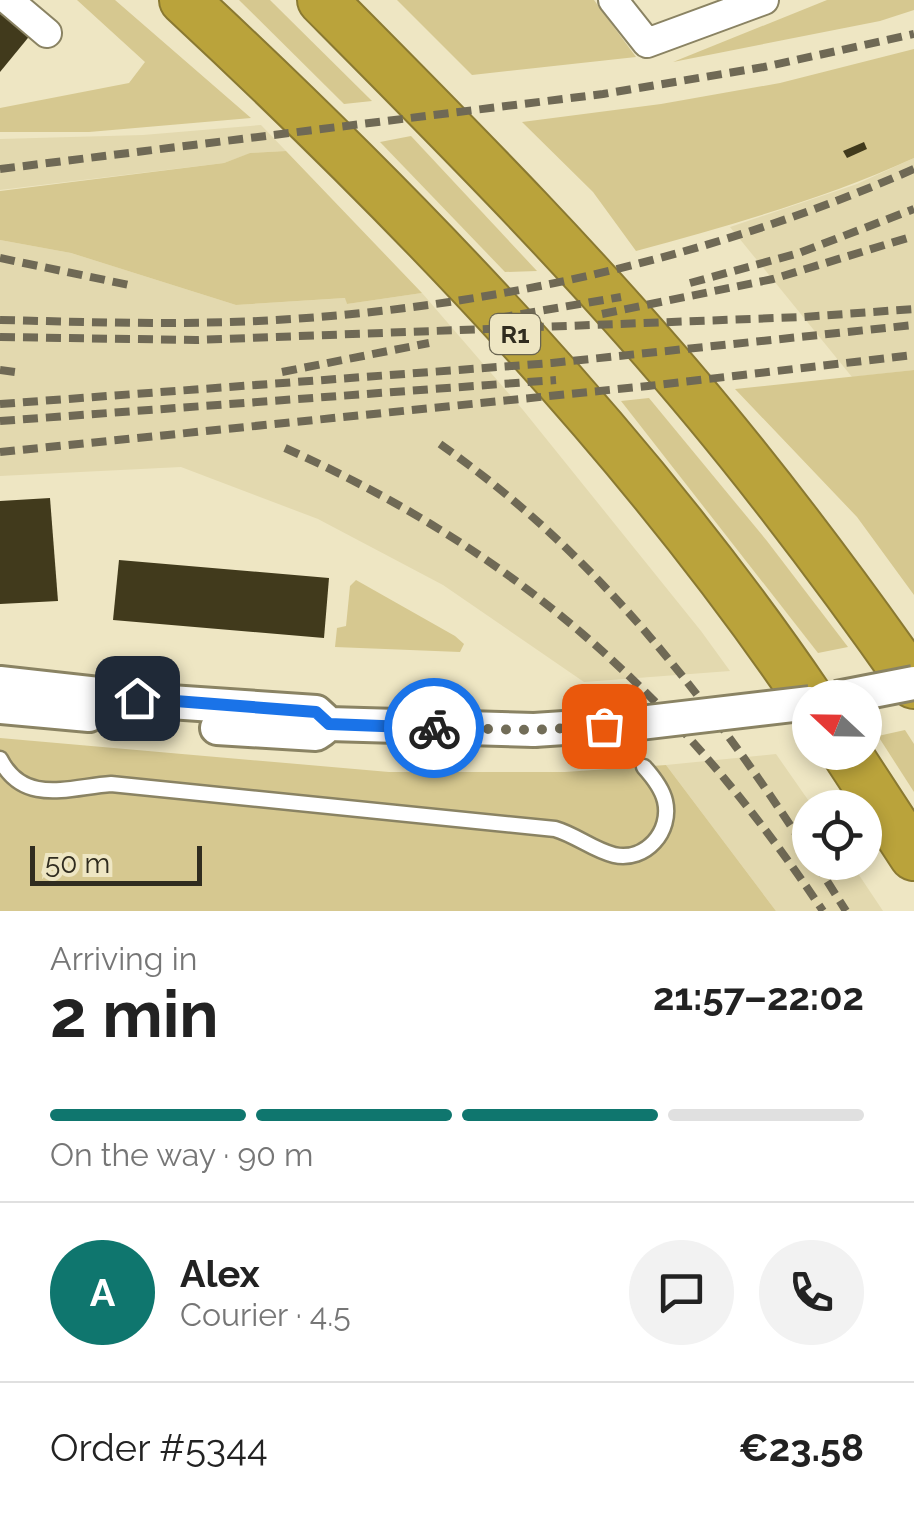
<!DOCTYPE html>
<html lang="en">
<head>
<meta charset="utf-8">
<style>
	body { margin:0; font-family:Raleway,sans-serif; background:#f2f2f2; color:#222; height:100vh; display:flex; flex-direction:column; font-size:38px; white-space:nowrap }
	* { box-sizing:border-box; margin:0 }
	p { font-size:32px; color:#767676 }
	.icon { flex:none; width:55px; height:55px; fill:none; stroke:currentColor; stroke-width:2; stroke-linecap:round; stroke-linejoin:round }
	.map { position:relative; height:911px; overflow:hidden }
	.side { display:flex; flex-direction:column; background:#fff; flex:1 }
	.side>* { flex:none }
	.needle { width:65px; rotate:292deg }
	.tools { position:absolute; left:792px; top:680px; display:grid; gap:20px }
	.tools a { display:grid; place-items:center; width:90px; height:90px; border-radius:50%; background:#fff; box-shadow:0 5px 15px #0003; font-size:50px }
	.scale { position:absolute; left:30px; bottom:25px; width:172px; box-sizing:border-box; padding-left:10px; border:5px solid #302c1f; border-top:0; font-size:28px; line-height:35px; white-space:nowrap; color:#302c1f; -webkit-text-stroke:8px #eee6c3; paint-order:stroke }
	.pin { position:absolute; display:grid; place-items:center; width:85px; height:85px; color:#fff; margin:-42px; border-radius:20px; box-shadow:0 5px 15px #0006 }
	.courier { position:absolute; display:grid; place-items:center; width:100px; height:100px; margin:-50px; border:8px solid #1a73e8; border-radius:50%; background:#fff; color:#222; box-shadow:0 2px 12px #0007 }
	.summary em { font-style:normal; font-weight:700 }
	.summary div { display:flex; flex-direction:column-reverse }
	.summary { display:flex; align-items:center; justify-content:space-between; height:170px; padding:0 50px }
	h1 { font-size:65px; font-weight:700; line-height:75px }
	.bar { display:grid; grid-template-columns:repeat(4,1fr); gap:15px 10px; align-content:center; height:120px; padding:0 50px }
	.bar i { height:12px; border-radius:8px; background:#e0e0e0 }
	.bar .active { background:#0f766e }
	.bar p { grid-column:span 4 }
	.line { display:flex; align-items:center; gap:25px; padding:0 50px; border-top:2px solid #e0e0e0 }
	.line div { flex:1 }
	.round { display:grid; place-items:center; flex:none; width:105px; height:105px; border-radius:52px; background:#f2f2f2 }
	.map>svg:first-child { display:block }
	.built { fill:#e3d9af }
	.green { fill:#d6c890 }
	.building { fill:#413a1c }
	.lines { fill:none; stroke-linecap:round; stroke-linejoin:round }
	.service-casing { stroke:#8a8363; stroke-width:19 }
	.minor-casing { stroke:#8a8363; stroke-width:32 }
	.tertiary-casing { stroke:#8a8363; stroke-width:38 }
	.motorway-casing { stroke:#8a7931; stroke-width:52 }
	.service { stroke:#fff; stroke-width:14 }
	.minor { stroke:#fff; stroke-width:28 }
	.tertiary { stroke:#fff; stroke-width:32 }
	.motorway { stroke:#baa33b; stroke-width:48 }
	.rail { stroke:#6f6955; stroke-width:8; stroke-dasharray:15 8; stroke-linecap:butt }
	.tertiary-bridge-casing { stroke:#8a8363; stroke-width:38; stroke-linecap:butt }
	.tertiary-bridge { stroke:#fff; stroke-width:32 }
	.done { stroke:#726d58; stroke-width:10; stroke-dasharray:0 18 }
	.route { stroke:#1a73e8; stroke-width:12 }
	.labels { text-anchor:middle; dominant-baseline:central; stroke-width:10; stroke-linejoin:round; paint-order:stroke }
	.shield { fill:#eee6c3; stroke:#696450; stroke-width:2.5 }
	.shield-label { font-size:25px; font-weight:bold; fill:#302c1f }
</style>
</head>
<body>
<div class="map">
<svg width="914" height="911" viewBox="0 0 914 911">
	<rect width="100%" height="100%" fill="#eee6c3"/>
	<g class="built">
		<path d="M261,125L286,151L251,153L224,163L0,190V139L143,135Z"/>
		<path d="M914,158V370L852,377L730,227L857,184Z"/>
		<path d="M0,240L71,253L236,305L346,298L347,304L422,293L523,410L701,631L730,671L584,682L443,585L318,519L181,467L0,476Z"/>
		<path d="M776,754L813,807L810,808V862L851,863L883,911H776L666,765Z"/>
	</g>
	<g class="green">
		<path d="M77,0H115L251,118L89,132H0V108L129,83L145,62Z"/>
		<path d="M239,0H270L372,101L344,104Z"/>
		<path d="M397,0H594L636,57L472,75Z"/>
		<path d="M827,0H914V10L880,21L673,62Z"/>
		<path d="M914,49V158C824,199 731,225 636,251L593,192L522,122L661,104L780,83Z"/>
		<path d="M411,136L537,271L505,272L380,142Z"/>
		<path d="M286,151L422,293L347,304L345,298L236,305L71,253L0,240V191L224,163L250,153Z"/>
		<path d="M914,370V595L857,517L735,389Z"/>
		<path d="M649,398L767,541L848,647L818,653L621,401Z"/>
		<path d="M356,580L455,636L464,644L460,652L335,647L337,628L346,626L350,586Z"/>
		<path d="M905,730L914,744V792L878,736Z"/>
		<path d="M0,738L389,772H565L666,765L776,911H0Z"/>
	</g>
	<g class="building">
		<path d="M0,6L32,33L0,72Z"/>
		<path d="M864,142L867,149L847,158L843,151Z"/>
		<path d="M50,498L58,601L0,604V501Z"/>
		<path d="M119,560L329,578L324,638L113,620Z"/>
	</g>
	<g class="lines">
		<defs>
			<path id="service" d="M0,759C24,806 69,787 111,784L555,829C576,835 593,850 614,855C646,862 672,831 665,801C662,788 653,777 644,767"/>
			<g id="minor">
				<path d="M8,0L47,33"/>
				<path d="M613,0L647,43L764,0"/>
			</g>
			<g id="tertiary">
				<path d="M0,683L170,702L316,712L329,724L534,730"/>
				<path d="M0,707L89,715"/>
				<path d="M217,728L316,734L322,730"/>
			</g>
			<g id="motorway">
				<path d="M184,0C410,210 636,444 810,700"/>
				<path d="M322,0C454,133 587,266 707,411C780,499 848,590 914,684"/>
				<path d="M846,752L914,856"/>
			</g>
		</defs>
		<use href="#service" class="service-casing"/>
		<use href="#minor" class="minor-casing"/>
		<use href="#tertiary" class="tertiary-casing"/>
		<use href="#motorway" class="motorway-casing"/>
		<use href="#service" class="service"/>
		<use href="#minor" class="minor"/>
		<use href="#tertiary" class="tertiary"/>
		<use href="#motorway" class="motorway"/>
		<g class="rail">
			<path d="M0,169L603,94L764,67L914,34"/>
			<path d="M0,258L129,285"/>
			<path d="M690,283L799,253L914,209"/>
			<path d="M602,314L773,279L914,236"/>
			<path d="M498,318L621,297"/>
			<path d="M0,320C86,322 172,325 258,321C482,310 709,259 914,169"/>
			<path d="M0,337L196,340L803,317L914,309"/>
			<path d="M0,370L15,372"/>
			<path d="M282,372L429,343"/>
			<path d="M0,404L552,363L914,325"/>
			<path d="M0,421L556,380"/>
			<path d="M440,444C598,555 706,696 810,855"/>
			<path d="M285,448C520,553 681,699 823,911"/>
			<path d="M0,452L648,386L914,355"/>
			<path d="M815,862L846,911"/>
		</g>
		<defs>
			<g id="tertiary-bridge">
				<path d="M837,698L914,683"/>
				<path d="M534,730L640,723L810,703"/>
			</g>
		</defs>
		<use href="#tertiary-bridge" class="tertiary-bridge-casing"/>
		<use href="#tertiary-bridge" class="tertiary-bridge"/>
	</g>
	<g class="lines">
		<path class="done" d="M434,728L534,730L604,726"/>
		<path class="route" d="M137,698L316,712L329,724L434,728"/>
	</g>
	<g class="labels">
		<rect class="shield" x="490" y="314" width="50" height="40" rx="8"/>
		<g class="shield-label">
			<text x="515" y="334">R1</text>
		</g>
	</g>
</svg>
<div class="tools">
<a><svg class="needle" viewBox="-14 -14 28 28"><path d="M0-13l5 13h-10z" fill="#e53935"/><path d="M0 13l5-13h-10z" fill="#767676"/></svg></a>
<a><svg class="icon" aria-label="locate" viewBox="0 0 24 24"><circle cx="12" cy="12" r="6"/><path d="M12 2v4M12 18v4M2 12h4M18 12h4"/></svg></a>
</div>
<div class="scale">50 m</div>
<div class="pin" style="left:604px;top:726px;background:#ea580c"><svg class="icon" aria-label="bag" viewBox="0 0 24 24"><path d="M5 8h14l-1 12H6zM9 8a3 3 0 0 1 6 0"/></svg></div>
<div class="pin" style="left:137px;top:698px;background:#1f2937"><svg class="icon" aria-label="home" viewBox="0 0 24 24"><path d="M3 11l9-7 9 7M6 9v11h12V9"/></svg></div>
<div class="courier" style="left:434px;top:728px"><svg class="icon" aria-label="bike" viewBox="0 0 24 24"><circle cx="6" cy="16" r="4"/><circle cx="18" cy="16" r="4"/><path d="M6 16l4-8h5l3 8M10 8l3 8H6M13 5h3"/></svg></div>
</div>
<section class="side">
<div class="summary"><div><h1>2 min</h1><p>Arriving in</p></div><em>21:57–22:02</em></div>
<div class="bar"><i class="active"></i><i class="active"></i><i class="active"></i><i></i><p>On the way · 90 m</p></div>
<div class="line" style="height:180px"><b class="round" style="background:#0f766e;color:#fff">A</b><div><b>Alex</b><p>Courier · 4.5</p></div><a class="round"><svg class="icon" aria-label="chat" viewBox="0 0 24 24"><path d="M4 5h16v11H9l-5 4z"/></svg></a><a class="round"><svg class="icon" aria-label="phone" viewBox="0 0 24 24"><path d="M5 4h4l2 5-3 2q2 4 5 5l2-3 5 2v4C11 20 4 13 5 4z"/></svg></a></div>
<div class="line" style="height:130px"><div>Order #5344</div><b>€23.58</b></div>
</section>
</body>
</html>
